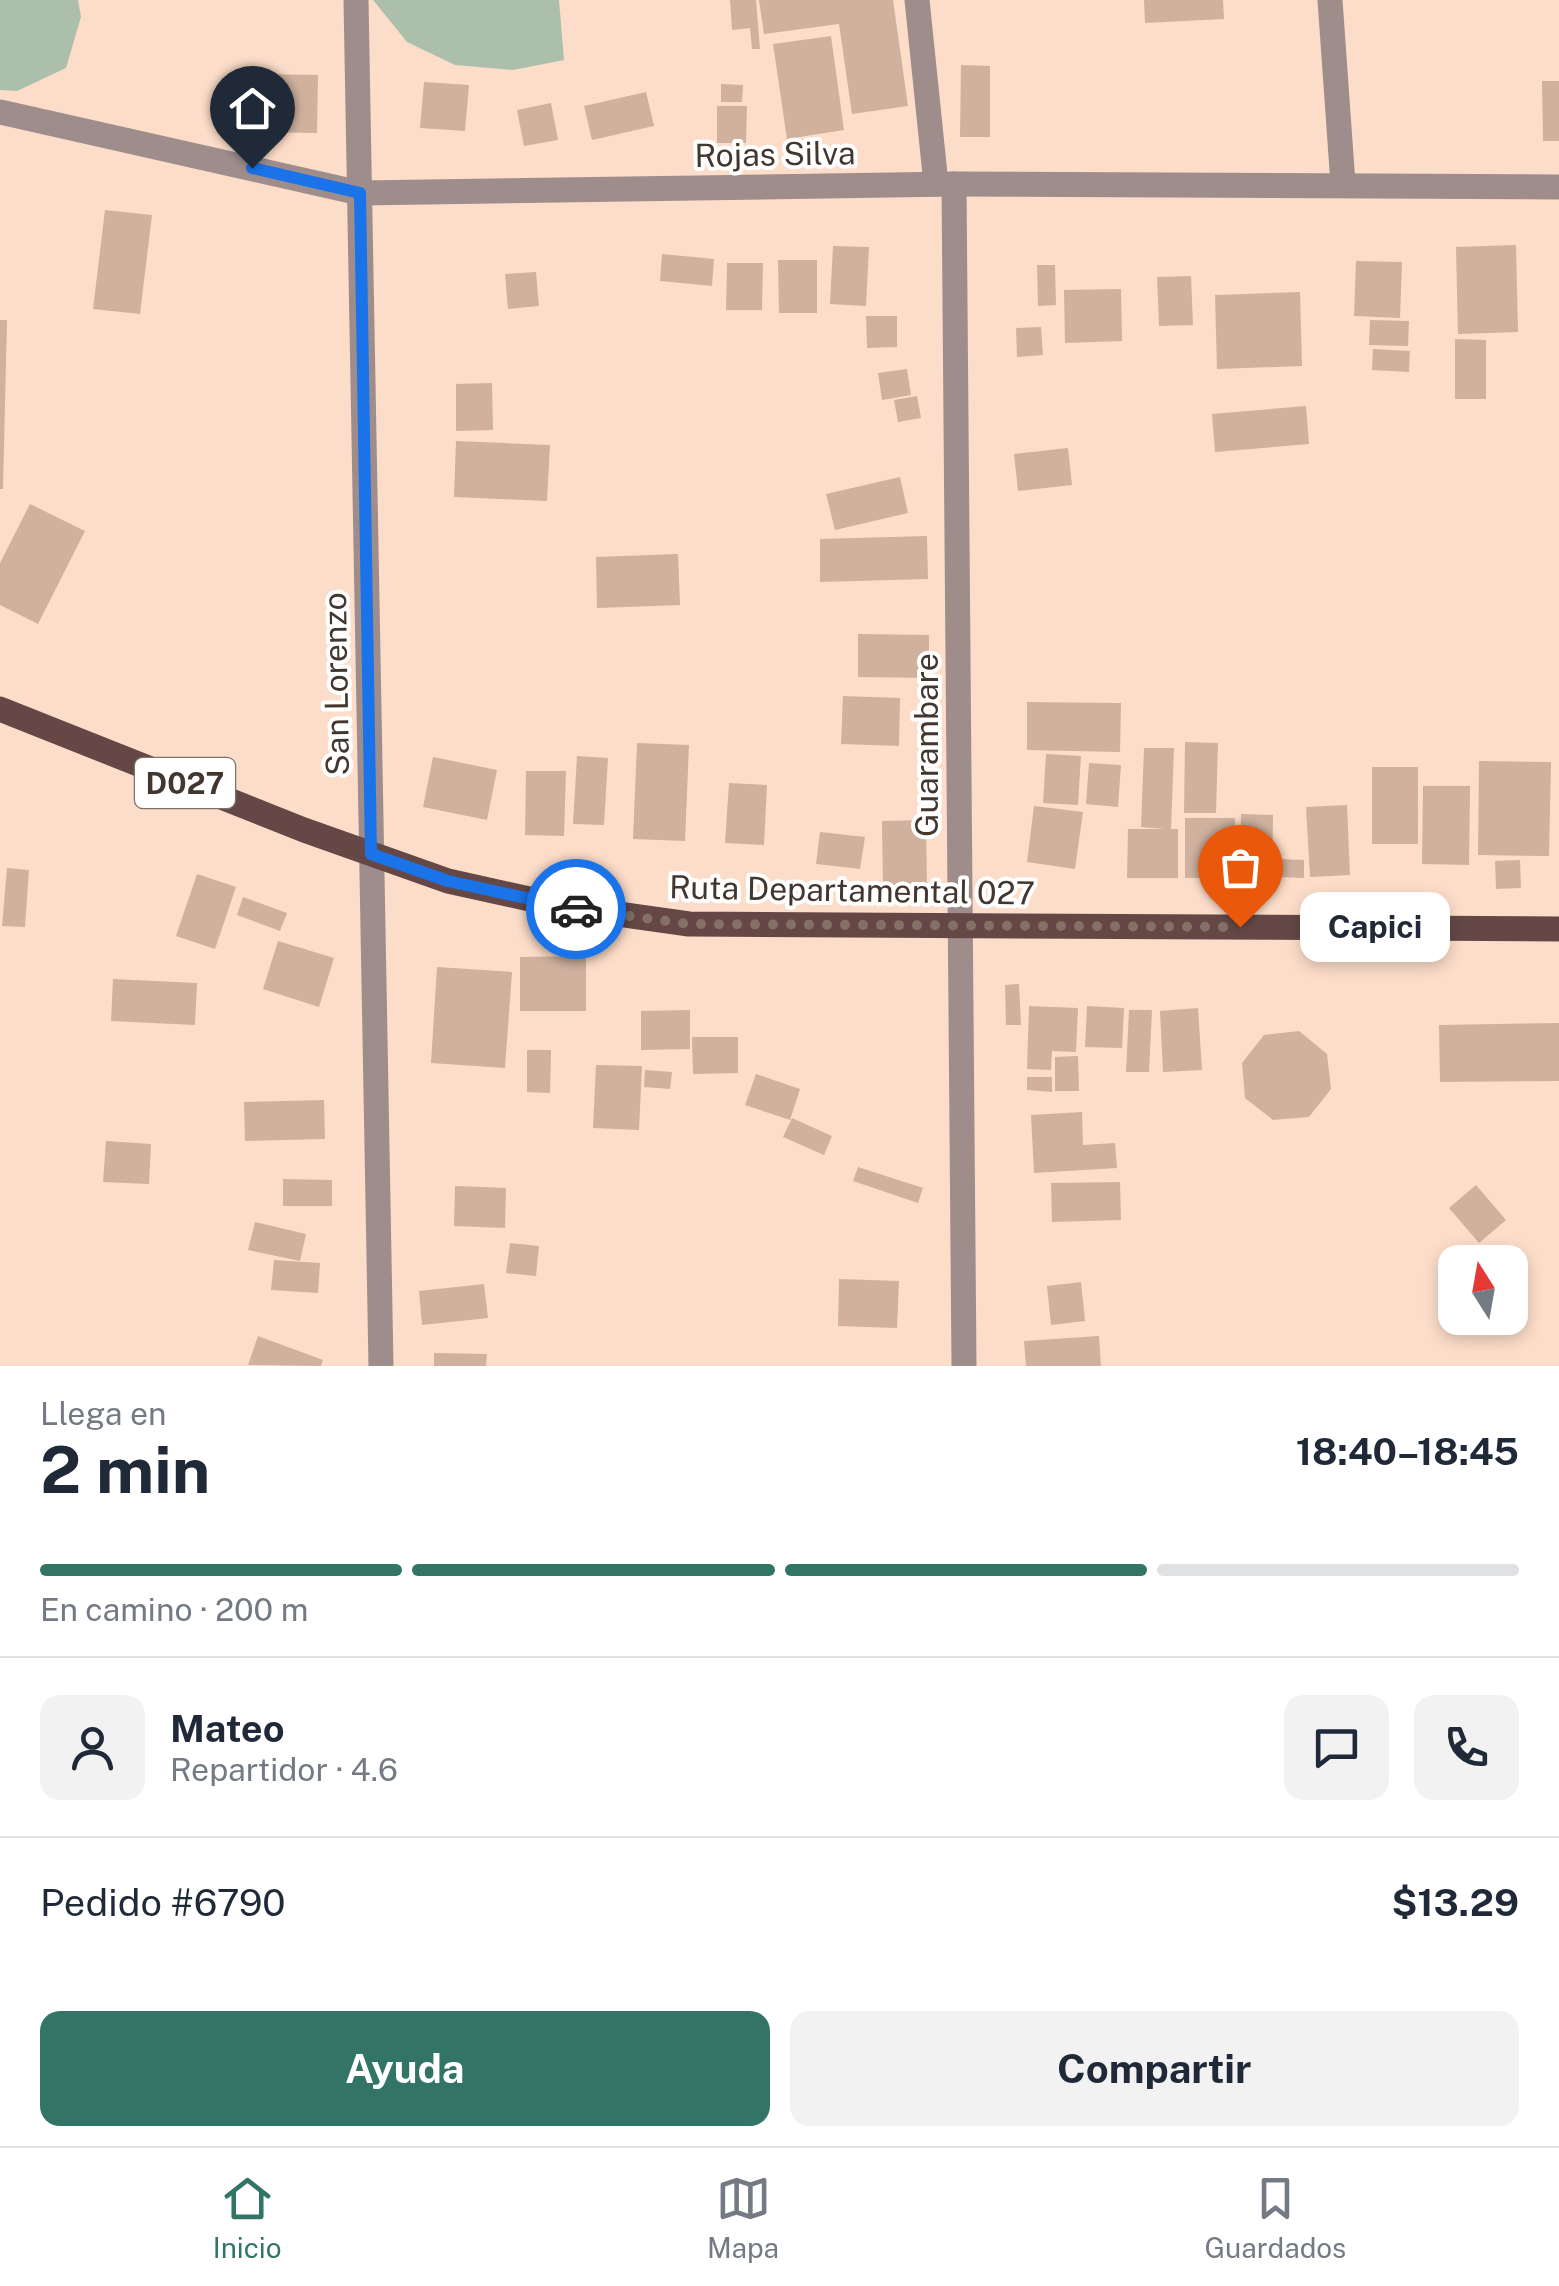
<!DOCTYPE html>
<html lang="es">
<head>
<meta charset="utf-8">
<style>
	body { margin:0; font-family:"Public Sans",sans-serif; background:#f2f2f3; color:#1f2937; height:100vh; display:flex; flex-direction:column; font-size:38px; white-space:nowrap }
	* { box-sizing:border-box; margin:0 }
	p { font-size:32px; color:#747a83 }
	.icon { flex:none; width:55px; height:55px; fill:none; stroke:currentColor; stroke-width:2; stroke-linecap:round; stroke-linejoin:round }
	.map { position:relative; height:1366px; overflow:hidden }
	.details { display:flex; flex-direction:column; background:#fff; flex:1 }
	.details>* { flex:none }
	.needle { width:65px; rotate:349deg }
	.buttons { position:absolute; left:1438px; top:1245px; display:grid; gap:20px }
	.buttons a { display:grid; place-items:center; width:90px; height:90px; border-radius:20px; background:#fff; box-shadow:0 5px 15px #0003; font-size:50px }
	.pin { position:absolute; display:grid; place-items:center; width:85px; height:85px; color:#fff; margin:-102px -42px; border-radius:50% 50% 50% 0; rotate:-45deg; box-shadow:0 0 10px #0007 }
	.pin .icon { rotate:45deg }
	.courier { position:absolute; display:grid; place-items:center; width:100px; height:100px; margin:-50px; border:8px solid #1a73e8; border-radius:50%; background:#fff; color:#222; box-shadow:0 2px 12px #0007 }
	.bubble { position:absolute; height:70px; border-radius:20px; background:#fff; box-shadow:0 5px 15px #0003; font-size:32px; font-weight:700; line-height:70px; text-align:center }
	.summary em { font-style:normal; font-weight:700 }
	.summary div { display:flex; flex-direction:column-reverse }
	.summary { display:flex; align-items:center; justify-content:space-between; height:170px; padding:0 40px }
	h1 { font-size:65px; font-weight:700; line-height:75px }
	.bar { display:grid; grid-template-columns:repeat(4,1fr); gap:15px 10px; align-content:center; height:120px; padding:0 40px }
	.bar i { height:12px; border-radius:8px; background:#e0e1e3 }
	.bar .active { background:#327566 }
	.bar p { grid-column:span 4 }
	.line { display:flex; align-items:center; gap:25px; padding:0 40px; border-top:2px solid #e0e1e3 }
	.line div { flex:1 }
	.round { display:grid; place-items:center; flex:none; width:105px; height:105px; border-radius:20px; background:#f2f2f3 }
	.primary-button { display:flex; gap:20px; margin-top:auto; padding:20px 40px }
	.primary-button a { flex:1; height:115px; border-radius:20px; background:#327566; color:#fff; font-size:40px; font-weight:700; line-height:115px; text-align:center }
	.primary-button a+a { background:#f2f2f3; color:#1f2937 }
	.dock { display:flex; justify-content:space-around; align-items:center; height:140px; border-top:2px solid #e0e1e3; background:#fff; font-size:28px; color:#747a83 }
	.dock a { display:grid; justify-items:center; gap:5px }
	.dock .active { color:#327566 }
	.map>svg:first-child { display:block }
	.green { fill:#acbfab }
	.building { fill:#cfb19e }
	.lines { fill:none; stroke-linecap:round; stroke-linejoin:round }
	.minor { stroke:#9f8d8c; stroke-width:25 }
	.major { stroke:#654846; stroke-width:25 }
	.done { stroke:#847065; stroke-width:10; stroke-dasharray:0 18 }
	.route { stroke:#1a73e8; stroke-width:12 }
	.labels { text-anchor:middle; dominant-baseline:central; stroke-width:8; stroke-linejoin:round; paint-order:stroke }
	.shield { fill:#fff; stroke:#7b726d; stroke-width:2.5 }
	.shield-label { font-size:30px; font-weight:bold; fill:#43362f }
	.street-label { font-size:32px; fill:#43362f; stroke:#fff }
</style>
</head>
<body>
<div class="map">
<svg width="1559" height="1366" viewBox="0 0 1559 1366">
	<rect width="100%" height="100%" fill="#fcddc9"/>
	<g class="green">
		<path d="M0,0H78L81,17L66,68L17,91L0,90Z"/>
		<path d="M373,0H559L564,60L513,70L455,65L407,42Z"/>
	</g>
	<g class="building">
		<path d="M730,0H756L760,49H752L750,28L732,30Z"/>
		<path d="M759,0H893L908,106L852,114L839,24L764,34Z"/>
		<path d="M1144,0H1223L1224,19L1145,23Z"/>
		<path d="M831,36L844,130L787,139L773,44Z"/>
		<path d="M961,65L990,66V137H960Z"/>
		<path d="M247,74L318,75L317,133L246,132Z"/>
		<path d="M1542,81H1559V141H1543Z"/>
		<path d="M424,82L469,85L465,131L420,128Z"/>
		<path d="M721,84L743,85L742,102H721Z"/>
		<path d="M646,92L654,126L592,140L584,106Z"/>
		<path d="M551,103L558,140L524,146L517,110Z"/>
		<path d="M717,106H747L746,143H717Z"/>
		<path d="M105,210L152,215L140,314L93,309Z"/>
		<path d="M1516,245L1518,332L1458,334L1456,247Z"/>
		<path d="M833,246L869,247L866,306L830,304Z"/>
		<path d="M662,254L714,259L712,286L660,281Z"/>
		<path d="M778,260H817V313H779Z"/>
		<path d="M1356,261L1402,262L1400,318L1354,316Z"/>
		<path d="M727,263H763L762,310H726Z"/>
		<path d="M1037,265H1055L1056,305L1038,306Z"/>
		<path d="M536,272L539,306L508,309L505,274Z"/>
		<path d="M1191,276L1193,325L1159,326L1157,277Z"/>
		<path d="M1121,289L1122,341L1065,343L1064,290Z"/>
		<path d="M1300,292L1302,366L1217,369L1215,295Z"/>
		<path d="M866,316H897V347L867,348Z"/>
		<path d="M0,320H7L3,489H0Z"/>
		<path d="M1370,320L1409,321L1408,346L1369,345Z"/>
		<path d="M1041,327L1043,355L1017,357L1016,328Z"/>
		<path d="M1455,339L1486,340V399H1455Z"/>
		<path d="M1373,349L1410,351L1409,372L1372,370Z"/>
		<path d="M907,369L911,395L882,400L878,373Z"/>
		<path d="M492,383L493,430L456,431V384Z"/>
		<path d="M917,396L921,418L898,422L894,400Z"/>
		<path d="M1306,406L1309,444L1215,452L1212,414Z"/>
		<path d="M456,441L550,445L547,501L454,497Z"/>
		<path d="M1068,448L1072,485L1018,491L1014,454Z"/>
		<path d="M900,477L908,513L835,530L826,494Z"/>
		<path d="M30,504L85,531L38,624L0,605V563Z"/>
		<path d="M927,536L928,579L820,582V539Z"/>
		<path d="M678,554L680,605L597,608L596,557Z"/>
		<path d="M858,634L929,635V678L858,677Z"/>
		<path d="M843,696L900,698L899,746L841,744Z"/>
		<path d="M1027,702L1121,703L1120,752L1027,750Z"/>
		<path d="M1185,742L1218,743L1216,813H1184Z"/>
		<path d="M637,743L689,745L685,841L633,839Z"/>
		<path d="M1144,748H1174L1171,829H1178V878H1127L1128,829H1165L1141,827Z"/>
		<path d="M1046,754L1081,756L1078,805L1043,803Z"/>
		<path d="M577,756L608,758L604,825L573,824Z"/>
		<path d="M433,757L497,770L487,820L423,807Z"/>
		<path d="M1479,761L1551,762L1549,856L1478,855Z"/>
		<path d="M1089,763L1121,765L1118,807L1086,804Z"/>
		<rect x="1372" y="767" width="46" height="77"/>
		<path d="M526,771H566L564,836L525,835Z"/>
		<path d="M729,783L767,785L764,845L725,843Z"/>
		<path d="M1423,786H1470L1469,865L1422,864Z"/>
		<path d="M1347,805L1350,875L1310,877L1306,807Z"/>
		<path d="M1034,806L1083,812L1075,869L1027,862Z"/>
		<path d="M1241,814L1273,815L1272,879H1240Z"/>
		<path d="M1185,818H1235L1234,878H1185Z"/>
		<path d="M926,820L927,889H883L882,821Z"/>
		<path d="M820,832L865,837L860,869L816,864Z"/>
		<path d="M1280,859L1304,860V878L1279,877Z"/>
		<path d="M1520,860L1521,888L1496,889L1495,861Z"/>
		<path d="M7,868L29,870L25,927L2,926Z"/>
		<path d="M197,874L236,887L215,949L176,936Z"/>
		<path d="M243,897L287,913L280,931L237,915Z"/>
		<path d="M278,941L334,958L319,1007L263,989Z"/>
		<path d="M586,956V1011H520V957Z"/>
		<path d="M437,967L512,972L505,1068L431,1063Z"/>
		<path d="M113,979L197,983L195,1025L111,1021Z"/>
		<path d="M1019,984L1021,1025H1006L1005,985Z"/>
		<path d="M1029,1006L1078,1008L1076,1052L1052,1051L1051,1070L1027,1069Z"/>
		<path d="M1087,1006L1124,1008L1122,1048L1085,1047Z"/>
		<path d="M1198,1008L1202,1070L1163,1072L1160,1011Z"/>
		<path d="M690,1010V1049L641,1050V1011Z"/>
		<path d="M1129,1010H1152L1149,1072H1126Z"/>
		<path d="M1559,1023V1081L1440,1082L1439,1025Z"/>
		<path d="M1299,1031L1327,1054L1331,1089L1309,1117L1273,1120L1245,1098L1242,1063L1264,1035Z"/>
		<path d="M692,1037H738V1073L693,1074Z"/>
		<path d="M527,1050H551L550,1093L527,1092Z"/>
		<path d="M1078,1056L1079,1091H1055V1057Z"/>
		<path d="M596,1065L642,1066L639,1130L593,1128Z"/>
		<path d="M645,1070L672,1072L670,1089L644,1087Z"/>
		<path d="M756,1074L800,1089L790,1120L745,1105Z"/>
		<path d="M1027,1077H1052V1092L1027,1090Z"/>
		<path d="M324,1100L325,1139L245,1141L244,1102Z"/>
		<path d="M1082,1112L1083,1145L1115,1143L1117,1168L1034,1173L1031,1115Z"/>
		<path d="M792,1118L832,1136L824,1155L783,1137Z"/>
		<path d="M106,1141L151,1144L149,1184L103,1182Z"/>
		<path d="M858,1167L923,1188L918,1203L853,1181Z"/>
		<path d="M283,1179L332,1180V1206H283Z"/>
		<path d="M1120,1182L1121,1220L1052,1222L1051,1183Z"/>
		<path d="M1476,1185L1506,1220L1479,1243L1449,1208Z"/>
		<path d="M455,1186L506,1188L505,1228L454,1226Z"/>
		<path d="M255,1222L306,1234L300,1261L248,1250Z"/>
		<path d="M510,1243L539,1246L536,1276L506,1273Z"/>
		<path d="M274,1260L320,1263L318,1293L271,1290Z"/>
		<path d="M839,1279L899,1281L897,1328L838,1326Z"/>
		<path d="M1081,1282L1085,1321L1051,1325L1047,1286Z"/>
		<path d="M484,1284L488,1318L422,1325L419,1291Z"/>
		<path d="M258,1336L323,1360L321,1366L248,1365Z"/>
		<path d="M1099,1336L1101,1366H1026L1024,1341Z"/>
		<path d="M434,1353L487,1354L486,1366H434Z"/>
	</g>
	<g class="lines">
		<g class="minor">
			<path d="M356,0L381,1366"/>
			<path d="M917,0L936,184"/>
			<path d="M1330,0L1343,184"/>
			<path d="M0,112L360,193L954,184L1559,187"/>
			<path d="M954,184L964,1366"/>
		</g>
		<path class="major" d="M0,709L304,830L448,881L561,906L689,924L1559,929"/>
	</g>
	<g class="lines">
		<path class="done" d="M576,909L689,924L1240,927"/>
		<path class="route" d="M252,168L360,193L371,854L448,881L576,909"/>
	</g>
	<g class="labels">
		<rect class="shield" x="135" y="758" width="100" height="50" rx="8"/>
		<g class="shield-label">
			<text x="185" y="783">D027</text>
		</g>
		<g class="street-label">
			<text transform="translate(775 154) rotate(-1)">Rojas Silva</text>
			<text transform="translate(336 684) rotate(-91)">San Lorenzo</text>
			<text transform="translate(926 745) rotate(-90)">Guarambare</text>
			<text transform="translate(852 890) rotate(1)">Ruta Departamental 027</text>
		</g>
	</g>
</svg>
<div class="buttons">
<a><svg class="needle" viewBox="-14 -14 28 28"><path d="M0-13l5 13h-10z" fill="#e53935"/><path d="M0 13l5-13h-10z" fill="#747a83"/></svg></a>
</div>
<div class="pin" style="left:1240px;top:927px;background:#ea580c"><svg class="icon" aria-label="bag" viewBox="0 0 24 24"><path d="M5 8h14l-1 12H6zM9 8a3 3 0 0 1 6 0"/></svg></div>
<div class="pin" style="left:252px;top:168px;background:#1f2937"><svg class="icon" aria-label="home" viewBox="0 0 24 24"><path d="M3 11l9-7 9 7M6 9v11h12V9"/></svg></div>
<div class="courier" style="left:576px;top:909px"><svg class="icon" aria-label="car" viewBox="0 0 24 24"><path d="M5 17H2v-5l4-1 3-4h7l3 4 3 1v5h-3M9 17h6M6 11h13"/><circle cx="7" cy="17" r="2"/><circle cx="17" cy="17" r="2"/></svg></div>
<div class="bubble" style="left:1300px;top:892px;width:150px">Capici</div>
</div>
<section class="details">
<div class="summary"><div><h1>2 min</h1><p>Llega en</p></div><em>18:40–18:45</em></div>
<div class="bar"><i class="active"></i><i class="active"></i><i class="active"></i><i></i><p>En camino · 200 m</p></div>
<div class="line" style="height:180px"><a class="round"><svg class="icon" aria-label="person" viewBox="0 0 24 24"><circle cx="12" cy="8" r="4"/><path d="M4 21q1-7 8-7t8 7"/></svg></a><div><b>Mateo</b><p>Repartidor · 4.6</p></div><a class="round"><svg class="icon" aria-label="chat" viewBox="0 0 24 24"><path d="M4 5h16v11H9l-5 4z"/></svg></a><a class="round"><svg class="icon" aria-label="phone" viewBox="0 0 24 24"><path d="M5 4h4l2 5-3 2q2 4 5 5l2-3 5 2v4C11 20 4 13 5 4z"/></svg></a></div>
<div class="line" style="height:130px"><div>Pedido #6790</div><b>$13.29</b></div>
<div class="primary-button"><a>Ayuda</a><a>Compartir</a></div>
</section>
<nav class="dock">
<a class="active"><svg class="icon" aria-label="home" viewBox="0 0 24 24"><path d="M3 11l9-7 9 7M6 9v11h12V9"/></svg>Inicio</a>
<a><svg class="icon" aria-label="map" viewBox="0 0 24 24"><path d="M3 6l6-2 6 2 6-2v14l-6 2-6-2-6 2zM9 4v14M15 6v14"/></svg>Mapa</a>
<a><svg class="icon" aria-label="saved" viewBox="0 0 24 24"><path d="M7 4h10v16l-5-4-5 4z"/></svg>Guardados</a>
</nav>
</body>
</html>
